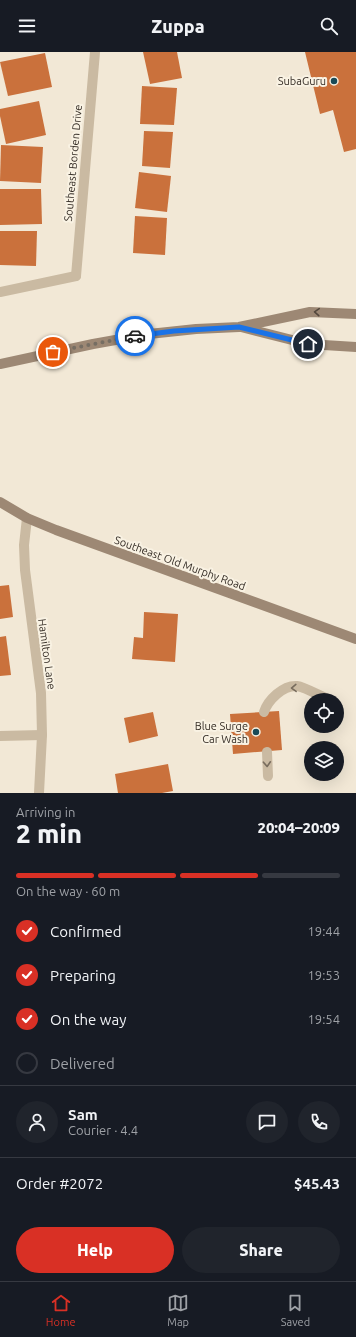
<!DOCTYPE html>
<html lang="en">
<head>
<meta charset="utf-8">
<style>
	body { margin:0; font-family:Ubuntu,sans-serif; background:#20242c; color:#f1f3f6; height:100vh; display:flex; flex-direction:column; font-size:15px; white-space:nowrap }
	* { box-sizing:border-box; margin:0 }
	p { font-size:13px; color:#9ea1a6 }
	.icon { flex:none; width:22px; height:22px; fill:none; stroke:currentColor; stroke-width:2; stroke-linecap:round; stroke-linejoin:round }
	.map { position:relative; height:741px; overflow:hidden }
	.details { display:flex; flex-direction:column; background:#171b24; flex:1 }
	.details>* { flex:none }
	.controls { position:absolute; left:304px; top:641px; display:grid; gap:8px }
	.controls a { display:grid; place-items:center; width:40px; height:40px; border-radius:50%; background:#171b24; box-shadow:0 4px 16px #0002; font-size:20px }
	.pin { position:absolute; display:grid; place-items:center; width:34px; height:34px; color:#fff; margin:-17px; border:2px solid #fff; border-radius:50%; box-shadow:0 1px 4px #0007 }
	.courier { position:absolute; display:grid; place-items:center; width:40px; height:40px; margin:-20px; border:3px solid #1a73e8; border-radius:50%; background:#fff; color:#222; box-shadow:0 1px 5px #0007 }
	.summary em { font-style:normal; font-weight:800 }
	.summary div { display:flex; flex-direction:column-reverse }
	.summary { display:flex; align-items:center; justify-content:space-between; height:68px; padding:0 16px }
	h1 { font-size:26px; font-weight:800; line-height:30px }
	.bar { display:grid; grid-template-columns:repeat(4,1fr); gap:6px 4px; align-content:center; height:48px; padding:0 16px }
	.bar i { height:5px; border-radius:3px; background:#363941 }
	.bar .current { background:#d93025 }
	.bar p { grid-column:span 4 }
	.line { display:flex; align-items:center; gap:10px; padding:0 16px; border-top:1px solid #363941 }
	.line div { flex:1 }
	.round { display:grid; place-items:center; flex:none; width:42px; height:42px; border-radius:21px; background:#20242c }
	ol { padding:0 16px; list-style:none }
	li { display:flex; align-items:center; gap:12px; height:44px }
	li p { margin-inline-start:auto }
	li .icon { padding:4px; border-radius:50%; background:#d93025; color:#fff; stroke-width:4 }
	li:last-child { color:#9ea1a6 }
	li i { width:22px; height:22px; border:2px solid #363941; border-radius:50% }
	.action { display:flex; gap:8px; margin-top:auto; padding:8px 16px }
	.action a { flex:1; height:46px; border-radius:24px; background:#d93025; color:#fff; font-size:16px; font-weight:800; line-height:46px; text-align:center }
	.action a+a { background:#20242c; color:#f1f3f6 }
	header { display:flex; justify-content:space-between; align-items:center; height:52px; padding:0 16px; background:#171b24; font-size:18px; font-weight:800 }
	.tabs { display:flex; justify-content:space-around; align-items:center; height:56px; border-top:1px solid #363941; background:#171b24; font-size:11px; color:#9ea1a6 }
	.tabs a { display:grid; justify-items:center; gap:2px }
	.tabs .current { color:#d93025 }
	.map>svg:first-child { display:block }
	.building { fill:#ca713c }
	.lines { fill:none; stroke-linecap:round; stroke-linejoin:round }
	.lane { stroke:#cabaa2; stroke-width:10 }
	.street { stroke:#cabaa2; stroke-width:10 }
	.secondary { stroke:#9d8874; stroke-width:10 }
	.oneway { stroke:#54483d }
	.oneway2 { stroke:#786c5d }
	.done { stroke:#766e63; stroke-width:4; stroke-dasharray:0 7.2 }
	.route { stroke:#1a73e8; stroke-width:5 }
	.poi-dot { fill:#194a57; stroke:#f9f2e3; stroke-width:1.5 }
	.labels { text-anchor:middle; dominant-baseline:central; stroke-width:4; stroke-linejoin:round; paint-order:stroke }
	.poi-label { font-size:11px; fill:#342c25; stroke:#f9f2e3; text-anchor:end }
	.street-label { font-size:11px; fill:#342c25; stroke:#f9f2e3 }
</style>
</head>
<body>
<header><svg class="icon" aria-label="menu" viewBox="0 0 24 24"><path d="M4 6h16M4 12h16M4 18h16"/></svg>Zuppa<svg class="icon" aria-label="search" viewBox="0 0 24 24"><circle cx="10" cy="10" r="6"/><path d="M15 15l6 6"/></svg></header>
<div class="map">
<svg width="356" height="741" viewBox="0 0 356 741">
	<rect width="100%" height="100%" fill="#f2e8d6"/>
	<g class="building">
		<path d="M143,0H177L182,26L150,32Z"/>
		<path d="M305,0H356V97L344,100L333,58L320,62Z"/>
		<path d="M45,1L52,35L8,44L0,10Z"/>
		<path d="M142,34L177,36L174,73L140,72Z"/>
		<path d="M39,49L46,83L6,92L0,64V57Z"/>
		<path d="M144,79L173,80L170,116L142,114Z"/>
		<path d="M1,93L43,95L41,131L0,129Z"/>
		<path d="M139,120L171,124L167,160L135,156Z"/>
		<path d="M0,137H41L42,172L0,173Z"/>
		<path d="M135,164L167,166L165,203L133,201Z"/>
		<path d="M0,179H37L36,214L0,213Z"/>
		<path d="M9,533L13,565L0,567V534Z"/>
		<path d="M144,560L178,562L175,610L132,607L134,585L143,586Z"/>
		<path d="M6,584L11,623L0,624V585Z"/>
		<path d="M279,659L282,698L233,702L230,662Z"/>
		<path d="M153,660L158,684L129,691L124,666Z"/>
		<path d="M168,712L173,739L162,741H118L115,722Z"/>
	</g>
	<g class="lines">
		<g class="lane">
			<path d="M0,240L76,224"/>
			<path d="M264,660C268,648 283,633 297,634C305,635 322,645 330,648"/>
			<path d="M267,700L268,724"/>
		</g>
		<g class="street">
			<path d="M76,224L95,0"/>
			<path d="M27,466L24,493L25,518L41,641L42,683L39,741"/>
			<path d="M0,684L42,683"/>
		</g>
		<g class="secondary">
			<path d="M241,275L308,292L356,295"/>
			<path d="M0,312L93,292L149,282L196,277L239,275L310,260L356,262"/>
			<path d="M0,450L27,466L56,478L356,587"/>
		</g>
	</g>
	<defs><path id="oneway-chevron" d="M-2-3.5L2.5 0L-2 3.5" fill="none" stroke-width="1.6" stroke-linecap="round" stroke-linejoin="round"/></defs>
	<use class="oneway" href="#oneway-chevron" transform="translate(317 260) rotate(-176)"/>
	<g class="oneway2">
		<use href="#oneway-chevron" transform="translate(294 636) rotate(178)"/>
		<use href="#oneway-chevron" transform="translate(267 712) rotate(87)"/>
	</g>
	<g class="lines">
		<path class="done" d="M53,300L135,284"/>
		<path class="route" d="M135,284L174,279L239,275L308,292"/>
	</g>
	<g class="poi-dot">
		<circle cx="334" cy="29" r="4"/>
		<circle cx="256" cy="680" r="4"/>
	</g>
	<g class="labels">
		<g class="poi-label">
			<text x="326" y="29">SubaGuru</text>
			<text x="248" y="674">Blue Surge<tspan x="248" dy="13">Car Wash</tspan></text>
		</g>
		<g class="street-label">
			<text transform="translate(73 111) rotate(-85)">Southeast Borden Drive</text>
			<text transform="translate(180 511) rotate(20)">Southeast Old Murphy Road</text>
			<text transform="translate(47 602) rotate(82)">Hamilton Lane</text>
		</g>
	</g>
</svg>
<div class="controls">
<a><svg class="icon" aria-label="locate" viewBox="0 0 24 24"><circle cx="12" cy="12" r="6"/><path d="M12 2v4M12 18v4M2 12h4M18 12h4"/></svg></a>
<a><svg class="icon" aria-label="layers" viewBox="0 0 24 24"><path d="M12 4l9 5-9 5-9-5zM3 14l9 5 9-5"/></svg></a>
</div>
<div class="pin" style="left:53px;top:300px;background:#ea580c"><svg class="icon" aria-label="bag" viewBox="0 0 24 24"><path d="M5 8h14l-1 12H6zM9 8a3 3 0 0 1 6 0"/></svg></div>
<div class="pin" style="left:308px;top:292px;background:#1f2937"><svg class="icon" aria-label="home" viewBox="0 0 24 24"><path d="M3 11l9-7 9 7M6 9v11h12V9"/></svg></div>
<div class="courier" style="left:135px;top:284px"><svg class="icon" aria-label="car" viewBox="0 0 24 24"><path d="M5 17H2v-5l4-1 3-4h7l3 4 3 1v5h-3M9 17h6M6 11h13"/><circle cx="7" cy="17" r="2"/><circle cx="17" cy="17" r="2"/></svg></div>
</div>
<section class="details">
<div class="summary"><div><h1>2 min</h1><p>Arriving in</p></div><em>20:04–20:09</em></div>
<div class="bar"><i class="current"></i><i class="current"></i><i class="current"></i><i></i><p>On the way · 60 m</p></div>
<ol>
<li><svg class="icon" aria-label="check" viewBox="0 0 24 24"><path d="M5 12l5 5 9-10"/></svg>Confirmed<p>19:44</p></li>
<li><svg class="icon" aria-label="check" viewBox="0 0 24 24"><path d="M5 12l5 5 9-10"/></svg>Preparing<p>19:53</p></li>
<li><svg class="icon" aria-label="check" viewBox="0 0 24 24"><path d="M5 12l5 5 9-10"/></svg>On the way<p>19:54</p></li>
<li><i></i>Delivered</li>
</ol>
<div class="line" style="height:72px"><a class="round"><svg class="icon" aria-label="person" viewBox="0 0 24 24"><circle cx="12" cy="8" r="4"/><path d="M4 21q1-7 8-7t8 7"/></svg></a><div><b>Sam</b><p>Courier · 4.4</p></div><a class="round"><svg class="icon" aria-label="chat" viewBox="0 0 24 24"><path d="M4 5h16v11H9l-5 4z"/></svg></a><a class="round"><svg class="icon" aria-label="phone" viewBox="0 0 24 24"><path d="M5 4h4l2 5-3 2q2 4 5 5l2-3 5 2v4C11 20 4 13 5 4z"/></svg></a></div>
<div class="line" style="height:52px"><div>Order #2072</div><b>$45.43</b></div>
<div class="action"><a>Help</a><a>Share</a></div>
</section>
<nav class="tabs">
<a class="current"><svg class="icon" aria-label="home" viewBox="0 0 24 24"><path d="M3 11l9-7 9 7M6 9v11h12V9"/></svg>Home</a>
<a><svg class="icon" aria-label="map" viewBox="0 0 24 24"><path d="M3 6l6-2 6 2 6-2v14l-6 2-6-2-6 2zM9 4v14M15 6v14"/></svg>Map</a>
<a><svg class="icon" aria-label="saved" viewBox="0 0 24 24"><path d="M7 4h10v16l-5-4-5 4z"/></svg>Saved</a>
</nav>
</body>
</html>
